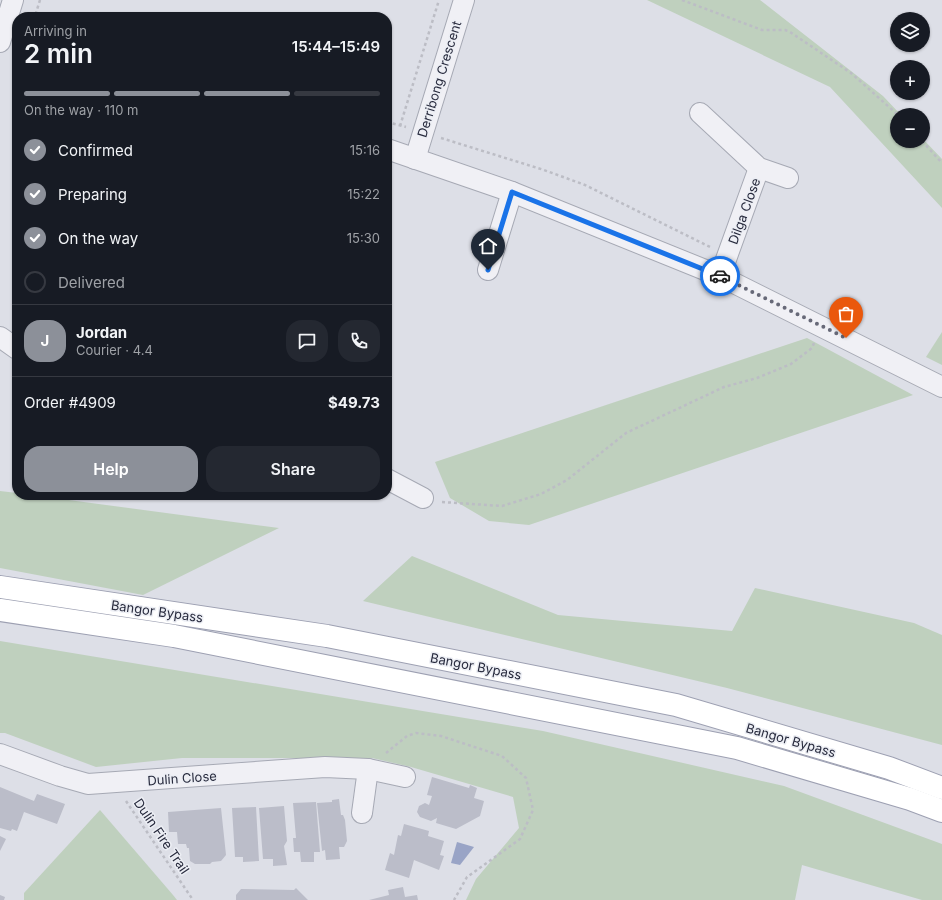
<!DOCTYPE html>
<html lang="en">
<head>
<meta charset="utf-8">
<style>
	body { margin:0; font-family:Inter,sans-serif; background:#242831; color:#f1f3f6; height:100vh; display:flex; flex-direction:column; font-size:15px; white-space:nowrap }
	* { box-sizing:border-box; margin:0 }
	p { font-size:13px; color:#9ea1a6 }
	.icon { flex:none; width:22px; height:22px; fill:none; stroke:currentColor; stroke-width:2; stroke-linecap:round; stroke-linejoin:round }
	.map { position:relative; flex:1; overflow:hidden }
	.sheet { position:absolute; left:12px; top:12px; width:380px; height:488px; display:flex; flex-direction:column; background:#171b24; border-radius:16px; box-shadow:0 1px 3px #0004 }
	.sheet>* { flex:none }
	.buttons { position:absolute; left:890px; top:12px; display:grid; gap:8px }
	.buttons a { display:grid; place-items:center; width:40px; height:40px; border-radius:50%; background:#171b24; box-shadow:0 1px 3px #0004; font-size:20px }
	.pin { position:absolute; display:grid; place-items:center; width:34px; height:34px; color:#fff; margin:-41px -17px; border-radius:50% 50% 50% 0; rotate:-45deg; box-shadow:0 0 4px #0007 }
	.pin .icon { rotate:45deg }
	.courier { position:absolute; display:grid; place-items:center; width:40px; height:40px; margin:-20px; border:3px solid #1a73e8; border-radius:50%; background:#fff; color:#222; box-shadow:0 1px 5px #0007 }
	.summary em { font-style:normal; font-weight:600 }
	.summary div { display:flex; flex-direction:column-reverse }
	.summary { display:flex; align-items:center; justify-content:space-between; height:68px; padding:0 12px }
	h1 { font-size:26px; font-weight:600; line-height:30px }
	.bar { display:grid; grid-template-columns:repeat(4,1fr); gap:6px 4px; align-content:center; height:48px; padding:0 12px }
	.bar i { height:5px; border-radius:3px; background:#363941 }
	.bar .selected { background:#8c9099 }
	.bar p { grid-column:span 4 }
	.line { display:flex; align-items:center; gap:10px; padding:0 12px; border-top:1px solid #363941 }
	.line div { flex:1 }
	.round { display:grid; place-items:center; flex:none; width:42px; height:42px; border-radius:16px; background:#242831 }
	ol { padding:0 12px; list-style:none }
	li { display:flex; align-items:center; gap:12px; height:44px }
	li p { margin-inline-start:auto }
	li .icon { padding:4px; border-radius:50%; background:#8c9099; color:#fff; stroke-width:4 }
	li:last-child { color:#9ea1a6 }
	li i { width:22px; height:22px; border:2px solid #363941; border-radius:50% }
	.cta { display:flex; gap:8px; margin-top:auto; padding:8px 12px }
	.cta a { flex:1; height:46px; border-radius:16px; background:#8c9099; color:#fff; font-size:16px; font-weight:600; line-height:46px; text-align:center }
	.cta a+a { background:#242831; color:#f1f3f6 }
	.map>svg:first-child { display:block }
	.green { fill:#bfd0be }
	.water { fill:#99a4c6 }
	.building { fill:#bbbdc9 }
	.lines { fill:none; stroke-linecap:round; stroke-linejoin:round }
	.minor-casing { stroke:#a6a9b4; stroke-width:22 }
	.major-casing { stroke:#9da0b2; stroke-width:24 }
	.path { stroke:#bcbdc5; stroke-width:2.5; stroke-dasharray:3 3; stroke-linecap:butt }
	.minor { stroke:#f0f0f5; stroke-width:20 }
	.major { stroke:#fff; stroke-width:22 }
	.done { stroke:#676978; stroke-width:4; stroke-dasharray:0 7.2 }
	.route { stroke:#1a73e8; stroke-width:5 }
	.labels { text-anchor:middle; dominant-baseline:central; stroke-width:3; stroke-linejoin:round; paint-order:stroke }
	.street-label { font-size:13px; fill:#272a3d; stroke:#eceef4 }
</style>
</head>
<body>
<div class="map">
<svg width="942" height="900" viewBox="0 0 942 900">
	<rect width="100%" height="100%" fill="#dddfe7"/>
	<g class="green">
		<path d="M647,0H760L883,96L901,115H897V141H923V139L942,159V208L830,87Z"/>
		<path d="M942,332V365L926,357Z"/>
		<path d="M807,338L913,395L529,525L489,521L450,498L435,462Z"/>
		<path d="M0,491L17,493V495H31L279,528L143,595L0,568Z"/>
		<path d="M412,556L558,615L732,631L755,588L914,623L942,635V745L727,688L363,601Z"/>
		<path d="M0,641L543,731L784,786L942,844V900H922L802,865L795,900H466L476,879L519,828L513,797L411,767L372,758H182L96,767L5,733H0Z"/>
		<path d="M100,810L173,895L177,900H24V893Z"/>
	</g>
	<path class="water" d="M457,842L474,847L460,865L451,863Z"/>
	<g class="building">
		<path d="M432,777L469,788L470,785L477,788L474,798L484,801L480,816L456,829L436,823L437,818L431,821L420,817L417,812L419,806L425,803L429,805L432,796L427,795Z"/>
		<path d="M0,787L34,801L37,794L65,804L57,824L24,812L17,831L12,829L11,831L0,828Z"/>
		<path d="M339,799L341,815H343L345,820L347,841L344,847H339L340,859L326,860L325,850L322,851L317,803L332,802V800Z"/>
		<path d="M316,802L320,852H314V862H301L300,852H294L293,838H296L293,803Z"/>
		<path d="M284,806L287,841L284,846L287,865L273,866V859H263L259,808Z"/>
		<path d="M256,807L259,861L243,862V857H235L232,808Z"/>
		<path d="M221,808L226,855L221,861L212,862L210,864H195L190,861L189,848H187L186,844H178L177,832H169L168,812Z"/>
		<path d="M404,824L429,831L428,836L444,841L440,855L444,856L439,870L414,860L409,878L385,870L390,853L394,855L398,835L401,836Z"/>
		<path d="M0,836L6,839L0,851Z"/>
		<path d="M403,887L405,897L417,895L418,900H369L389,895L388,890Z"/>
		<path d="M296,888L308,900H236V895L241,889L294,890Z"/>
		<path d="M0,895L5,897L4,900H0Z"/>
	</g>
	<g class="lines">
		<defs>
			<g id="minor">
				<path d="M0,42L13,0"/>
				<path d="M700,113L759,168L788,178"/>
				<path d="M387,149L512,192L720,276L942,387"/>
				<path d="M415,159L464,0"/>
				<path d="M488,270L512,192"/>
				<path d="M720,276L759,168"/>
				<path d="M0,337L17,349"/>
				<path d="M387,479L423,498"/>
				<path d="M0,754L60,776L88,784L325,767L368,769L405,777"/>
				<path d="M362,813L368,769"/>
			</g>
			<g id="major">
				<path d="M0,587L327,636L676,705L889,768L942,788"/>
				<path d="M0,610L174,636L737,748L910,799L942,811"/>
			</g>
		</defs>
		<use href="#minor" class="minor-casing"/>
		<use href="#major" class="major-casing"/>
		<g class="path">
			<path d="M40,0L36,13L49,17"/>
			<path d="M682,0L762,30H785L790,32L851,73L898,115"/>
			<path d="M387,122L406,127"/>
			<path d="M400,126L439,0"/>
			<path d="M441,138L544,170L585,185L710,247"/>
			<path d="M922,141L942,163"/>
			<path d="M442,502L502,506L541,494L567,480L626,433L724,387L757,378L791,364L812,348L814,343"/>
			<path d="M386,753L407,736L416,733L441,736L502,756L526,778L533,810L520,839L467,877L454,900"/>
			<path d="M126,801L193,900"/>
		</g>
		<use href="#minor" class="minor"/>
		<use href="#major" class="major"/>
	</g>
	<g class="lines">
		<path class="done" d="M720,276L846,338"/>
		<path class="route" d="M488,270L512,192L720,276"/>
	</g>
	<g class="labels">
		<g class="street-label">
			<text transform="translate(439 79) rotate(-73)">Derribong Crescent</text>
			<text transform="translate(744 211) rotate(-70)">Dilga Close</text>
			<text transform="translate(157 611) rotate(8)">Bangor Bypass</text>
			<text transform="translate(476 666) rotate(11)">Bangor Bypass</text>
			<text transform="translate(791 740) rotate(16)">Bangor Bypass</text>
			<text transform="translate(182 778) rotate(-4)">Dulin Close</text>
			<text transform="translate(162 836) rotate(56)">Dulin Fire Trail</text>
		</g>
	</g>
</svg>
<div class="buttons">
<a><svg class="icon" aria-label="layers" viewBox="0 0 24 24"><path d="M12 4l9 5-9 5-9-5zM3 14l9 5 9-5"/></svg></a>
<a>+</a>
<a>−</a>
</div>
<div class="pin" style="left:846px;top:338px;background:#ea580c"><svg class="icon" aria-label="bag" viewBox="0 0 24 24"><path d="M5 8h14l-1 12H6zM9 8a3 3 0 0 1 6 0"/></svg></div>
<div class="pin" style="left:488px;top:270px;background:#1f2937"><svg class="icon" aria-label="home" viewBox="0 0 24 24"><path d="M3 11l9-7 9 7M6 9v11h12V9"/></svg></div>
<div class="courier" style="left:720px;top:276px"><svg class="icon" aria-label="car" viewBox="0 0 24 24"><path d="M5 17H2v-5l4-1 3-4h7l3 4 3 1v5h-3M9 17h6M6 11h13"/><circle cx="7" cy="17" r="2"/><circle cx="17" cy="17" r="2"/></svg></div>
<section class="sheet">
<div class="summary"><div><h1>2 min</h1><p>Arriving in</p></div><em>15:44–15:49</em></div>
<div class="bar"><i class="selected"></i><i class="selected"></i><i class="selected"></i><i></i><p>On the way · 110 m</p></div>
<ol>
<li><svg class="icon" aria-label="check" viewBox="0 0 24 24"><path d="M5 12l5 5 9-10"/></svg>Confirmed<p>15:16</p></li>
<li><svg class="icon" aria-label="check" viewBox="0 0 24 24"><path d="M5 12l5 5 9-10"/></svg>Preparing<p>15:22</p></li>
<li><svg class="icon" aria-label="check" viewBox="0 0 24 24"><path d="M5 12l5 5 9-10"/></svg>On the way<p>15:30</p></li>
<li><i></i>Delivered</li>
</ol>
<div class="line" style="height:72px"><b class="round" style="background:#8c9099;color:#fff">J</b><div><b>Jordan</b><p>Courier · 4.4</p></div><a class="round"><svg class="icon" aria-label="chat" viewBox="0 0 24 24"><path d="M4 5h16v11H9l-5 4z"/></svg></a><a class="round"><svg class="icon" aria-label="phone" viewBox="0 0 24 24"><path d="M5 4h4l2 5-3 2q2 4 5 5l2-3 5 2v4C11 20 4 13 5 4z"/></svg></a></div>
<div class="line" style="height:52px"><div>Order #4909</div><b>$49.73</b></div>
<div class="cta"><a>Help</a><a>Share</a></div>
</section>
</div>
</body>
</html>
